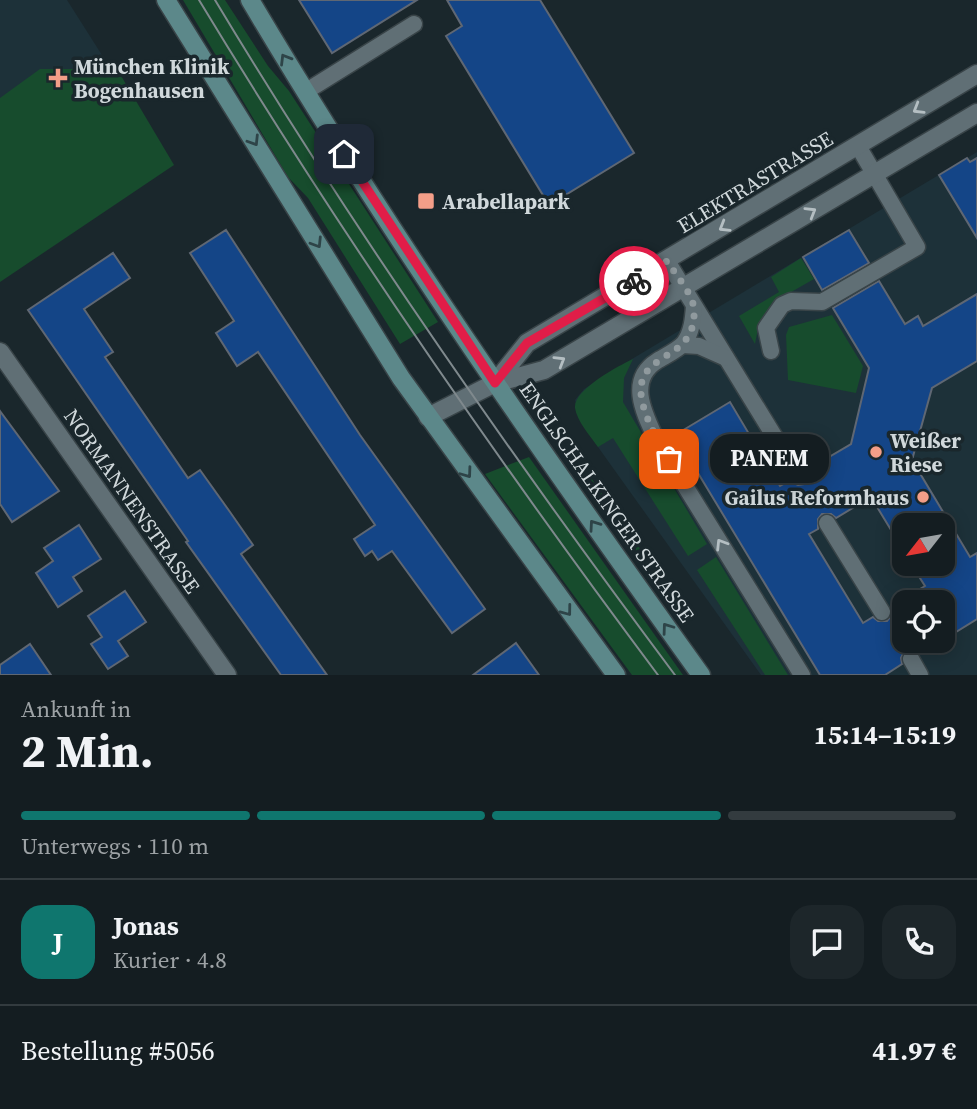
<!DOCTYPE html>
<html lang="de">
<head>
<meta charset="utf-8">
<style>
	body { margin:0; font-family:"Source Serif 4",serif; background:#1d262a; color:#f1f3f6; height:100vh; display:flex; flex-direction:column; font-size:26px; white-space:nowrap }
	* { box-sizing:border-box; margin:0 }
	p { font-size:23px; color:#9da2a5 }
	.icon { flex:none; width:38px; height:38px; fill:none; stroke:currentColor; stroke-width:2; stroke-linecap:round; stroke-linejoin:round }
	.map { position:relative; height:675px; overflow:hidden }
	.sheet { display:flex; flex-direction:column; background:#141d21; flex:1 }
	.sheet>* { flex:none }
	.needle { width:46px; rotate:239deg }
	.controls { position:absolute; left:892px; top:513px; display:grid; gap:14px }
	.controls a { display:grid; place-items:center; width:63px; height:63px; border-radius:14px; background:#141d21; box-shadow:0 4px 18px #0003,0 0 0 2px #333b3f; font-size:35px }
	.pin { position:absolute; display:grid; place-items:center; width:60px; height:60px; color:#fff; margin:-30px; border-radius:14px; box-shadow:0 4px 10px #0006 }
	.courier { position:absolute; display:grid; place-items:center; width:70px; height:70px; margin:-35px; border:5px solid #e11d48; border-radius:50%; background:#fff; color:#222; box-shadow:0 2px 9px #0007 }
	.bubble { position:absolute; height:49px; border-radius:21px; background:#141d21; box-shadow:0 4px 18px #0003,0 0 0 2px #333b3f; font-size:23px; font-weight:700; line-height:49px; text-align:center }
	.summary em { font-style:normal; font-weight:700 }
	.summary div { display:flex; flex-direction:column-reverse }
	.summary { display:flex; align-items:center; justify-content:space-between; height:119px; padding:0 21px }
	h1 { font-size:46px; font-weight:700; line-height:52px }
	.bar { display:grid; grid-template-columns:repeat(4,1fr); gap:10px 7px; align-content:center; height:84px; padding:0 21px }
	.bar i { height:9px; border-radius:5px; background:#333b3f }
	.bar .on { background:#0f766e }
	.bar p { grid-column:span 4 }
	.line { display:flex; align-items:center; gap:18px; padding:0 21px; border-top:2px solid #333b3f }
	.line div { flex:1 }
	.round { display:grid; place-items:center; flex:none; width:74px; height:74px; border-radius:21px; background:#1d262a }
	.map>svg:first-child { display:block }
	.built { fill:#1d3139; fill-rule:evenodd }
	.green { fill:#174c2d }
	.building { fill:#144587; stroke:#5f6773; stroke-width:2; fill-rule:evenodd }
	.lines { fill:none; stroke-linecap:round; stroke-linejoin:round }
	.lane-casing { stroke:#394448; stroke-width:19 }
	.street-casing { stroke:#394448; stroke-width:21 }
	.secondary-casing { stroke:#394448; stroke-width:21 }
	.lane { stroke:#606f75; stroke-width:16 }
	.street { stroke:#606f75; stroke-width:18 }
	.secondary { stroke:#5c888a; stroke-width:18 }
	.tram { stroke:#7f898d; stroke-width:2 }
	.oneway { stroke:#2e4448 }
	.oneway2 { stroke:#b4bec2 }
	.done { stroke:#909a9e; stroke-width:7; stroke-dasharray:0 12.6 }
	.route { stroke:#e11d48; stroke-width:9 }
	.poi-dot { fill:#f49e88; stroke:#1a272c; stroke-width:2.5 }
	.labels { text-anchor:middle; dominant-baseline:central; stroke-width:7; stroke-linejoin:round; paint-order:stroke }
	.poi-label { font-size:21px; font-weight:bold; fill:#d0d8db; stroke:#1a272c; text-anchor:start }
	.street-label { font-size:21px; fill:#d0d8db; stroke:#1a272c }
</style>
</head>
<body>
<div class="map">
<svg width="977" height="675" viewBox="0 0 977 675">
	<rect width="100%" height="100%" fill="#1a272c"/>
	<g class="built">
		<path d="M0,0H67L166,156L0,267Z"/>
		<path d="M977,152V675H761L598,447L579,418L575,400L584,389L632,359ZM905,525H943V564H905ZM905,602H943V640H905Z"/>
	</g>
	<g class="green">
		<path d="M183,0H225L268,66L289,91L438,322L400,344L308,198L288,177Z"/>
		<path d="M40,69H117L174,165L0,282V98Z"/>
		<path d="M801,258L814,279L772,303L759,323L755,344L739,316L779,292L771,277Z"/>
		<path d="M832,315L863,366L856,393L788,380L786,335L789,327Z"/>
		<path d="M633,359L624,378L623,402L707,544L688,556L613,438L598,447C590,436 577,421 575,408C573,390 618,366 633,359Z"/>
		<path d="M569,446L643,553L636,557L563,451Z"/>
		<path d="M529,457L683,675H632L485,474Z"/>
		<path d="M716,557L788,675H765L697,570Z"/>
	</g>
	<g class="building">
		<path d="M299,0H417L332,53Z"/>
		<path d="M447,0H540L634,153L549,205L446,36L462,26Z"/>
		<path d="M967,158L970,162L977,158V238L939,175Z"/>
		<path d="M226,230L360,435L485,609L452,633L392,551L378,560L372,551L365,556L354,539L375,525L258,352L237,366L216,333L234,321L190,253Z"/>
		<path d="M849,230L869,263L822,290L803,257Z"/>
		<path d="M113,253L130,278L84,309L113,352L105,357L188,478L200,470L230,512L253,545L241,554L327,675H281L186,542L188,541L28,310Z"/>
		<path d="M879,281L905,324L918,316L923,326L977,294V361L932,388L912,460L970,557L977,553V619L943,640V602H905V640H942L920,654L912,649L905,650L901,658L902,664L885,675H820L675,435L730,402L780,486L789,481L798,485L804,484L808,475L807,470L851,444L869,368L833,308ZM871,497L905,553V525H943V564H911L925,586L891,606V616L887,621H878L873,617L863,623L809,534L818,529V519L822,514H831L836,518Z"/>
		<path d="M0,411L59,491L12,522L0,504Z"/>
		<path d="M79,525L101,559L73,577L82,591L58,607L36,573L53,561L44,548Z"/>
		<path d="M125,591L146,622L118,641L128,656L108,669L91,644L102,637L88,616Z"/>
		<path d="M516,643L539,675H473Z"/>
		<path d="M30,644L51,675H0V665Z"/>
	</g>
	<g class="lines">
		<defs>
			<g id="lane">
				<path d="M305,92L414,24"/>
				<path d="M667,261L798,475"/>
				<path d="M694,306C693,319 692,332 684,343C678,350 665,356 657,361C627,380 644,413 656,439L802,675"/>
				<path d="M683,345L699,346L726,358"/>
				<path d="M771,351L766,328L782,305L791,301L822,302L917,247L858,146"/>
				<path d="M827,523L882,612"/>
				<path d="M911,659L920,675"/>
			</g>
			<g id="street">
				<path d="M0,352L227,675"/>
				<path d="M495,383L527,343L977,74"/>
				<path d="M428,417L495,383L544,370L977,113"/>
			</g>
			<g id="secondary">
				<path d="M166,0L401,378L616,675"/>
				<path d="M250,0C388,233 543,455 701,675"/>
			</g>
		</defs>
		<use href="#lane" class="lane-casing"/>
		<use href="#street" class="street-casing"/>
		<use href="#secondary" class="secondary-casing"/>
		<use href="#lane" class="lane"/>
		<use href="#street" class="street"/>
		<use href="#secondary" class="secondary"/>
		<g class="tram">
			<path d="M199,0C340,233 495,457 658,675"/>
			<path d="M215,0C355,233 512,457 675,675"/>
		</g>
	</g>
	<defs><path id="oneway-chevron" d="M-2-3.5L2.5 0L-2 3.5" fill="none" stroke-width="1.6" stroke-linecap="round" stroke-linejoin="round" transform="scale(1.75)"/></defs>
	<g class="oneway">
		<use href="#oneway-chevron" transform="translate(285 59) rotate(-121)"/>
		<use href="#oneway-chevron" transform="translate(254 141) rotate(58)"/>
		<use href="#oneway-chevron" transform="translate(317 243) rotate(58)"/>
		<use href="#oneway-chevron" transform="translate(467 473) rotate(54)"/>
		<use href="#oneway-chevron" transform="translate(594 525) rotate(-125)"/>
		<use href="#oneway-chevron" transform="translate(567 611) rotate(53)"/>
		<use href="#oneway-chevron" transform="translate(667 628) rotate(-126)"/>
	</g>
	<g class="oneway2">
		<use href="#oneway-chevron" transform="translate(918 109) rotate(149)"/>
		<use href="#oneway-chevron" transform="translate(811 212) rotate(-31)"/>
		<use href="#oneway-chevron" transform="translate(724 227) rotate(149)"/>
		<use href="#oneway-chevron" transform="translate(560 361) rotate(-31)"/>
		<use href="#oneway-chevron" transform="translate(721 544) rotate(-122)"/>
	</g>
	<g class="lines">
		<path class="done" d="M634,281L667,261C675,274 693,294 694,309C698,380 592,335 669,459"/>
		<path class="route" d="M344,154L495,383L527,343L634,281"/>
	</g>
	<g class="poi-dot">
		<path d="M54.5 67.5h7v7h7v7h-7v7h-7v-7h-7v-7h7z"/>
		<rect x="417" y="192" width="18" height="18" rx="3.5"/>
		<circle cx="876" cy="452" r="7"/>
		<circle cx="923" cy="497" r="7"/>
	</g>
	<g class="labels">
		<g class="poi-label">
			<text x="74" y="66">München Klinik<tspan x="74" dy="24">Bogenhausen</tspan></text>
			<text x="442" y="201">Arabellapark</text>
			<text x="890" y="440">Weißer<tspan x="890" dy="24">Riese</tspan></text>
			<text x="909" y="497" text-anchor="end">Gailus Reformhaus</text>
		</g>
		<g class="street-label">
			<text transform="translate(755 182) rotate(-31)">ELEKTRASTRASSE</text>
			<text transform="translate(132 501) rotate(55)">NORMANNENSTRASSE</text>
			<text transform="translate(607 502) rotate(55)">ENGLSCHALKINGER STRASSE</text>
		</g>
	</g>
</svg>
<div class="controls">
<a><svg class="needle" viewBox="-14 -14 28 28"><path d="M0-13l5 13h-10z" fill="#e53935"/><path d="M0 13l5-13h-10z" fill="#9da2a5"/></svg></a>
<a><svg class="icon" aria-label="locate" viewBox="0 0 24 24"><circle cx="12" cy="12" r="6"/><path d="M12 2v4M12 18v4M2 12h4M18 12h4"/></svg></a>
</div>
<div class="pin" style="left:669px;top:459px;background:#ea580c"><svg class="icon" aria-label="bag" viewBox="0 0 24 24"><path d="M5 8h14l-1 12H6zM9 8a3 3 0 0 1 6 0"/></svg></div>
<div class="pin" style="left:344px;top:154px;background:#1f2937"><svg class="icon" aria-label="home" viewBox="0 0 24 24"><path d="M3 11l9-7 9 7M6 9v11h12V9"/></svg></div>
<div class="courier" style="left:634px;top:281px"><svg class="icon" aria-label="bike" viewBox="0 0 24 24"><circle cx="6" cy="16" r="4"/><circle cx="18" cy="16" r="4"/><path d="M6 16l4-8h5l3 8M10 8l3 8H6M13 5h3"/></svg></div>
<div class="bubble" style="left:710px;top:434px;width:119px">PANEM</div>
</div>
<section class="sheet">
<div class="summary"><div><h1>2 Min.</h1><p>Ankunft in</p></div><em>15:14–15:19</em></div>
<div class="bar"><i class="on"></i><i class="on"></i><i class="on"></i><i></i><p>Unterwegs · 110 m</p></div>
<div class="line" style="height:126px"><b class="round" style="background:#0f766e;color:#fff">J</b><div><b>Jonas</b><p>Kurier · 4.8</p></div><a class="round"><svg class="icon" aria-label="chat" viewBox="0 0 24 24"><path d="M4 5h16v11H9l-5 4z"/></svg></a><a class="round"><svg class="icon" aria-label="phone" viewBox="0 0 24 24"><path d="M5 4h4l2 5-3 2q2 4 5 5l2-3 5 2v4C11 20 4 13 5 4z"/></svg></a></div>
<div class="line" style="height:91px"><div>Bestellung #5056</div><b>41.97 €</b></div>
</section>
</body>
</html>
